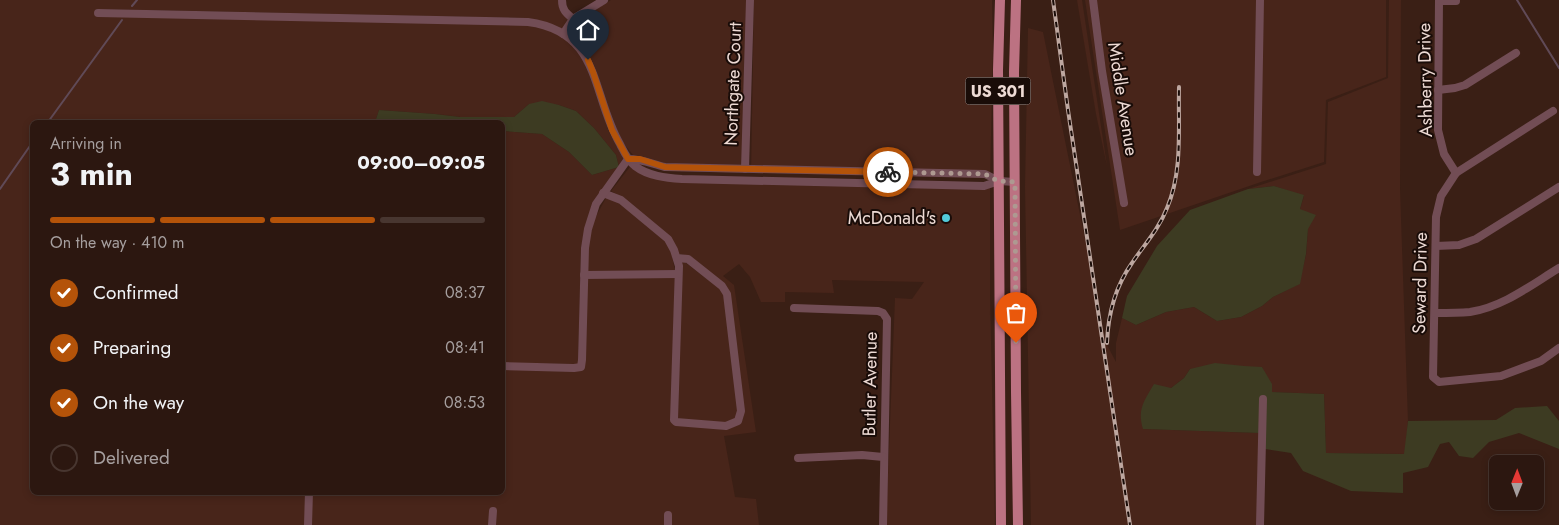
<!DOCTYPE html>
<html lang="en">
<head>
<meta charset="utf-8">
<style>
	body { margin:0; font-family:Jost,sans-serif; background:#38241e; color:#f1f3f6; height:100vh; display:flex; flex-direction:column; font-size:19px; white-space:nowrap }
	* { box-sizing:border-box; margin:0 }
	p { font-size:16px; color:#a69f9f }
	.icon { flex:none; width:28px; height:28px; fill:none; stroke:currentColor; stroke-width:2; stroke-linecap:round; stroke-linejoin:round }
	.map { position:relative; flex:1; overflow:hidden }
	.drawer { position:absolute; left:30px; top:120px; width:475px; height:375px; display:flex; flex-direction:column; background:#2c1710; border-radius:8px; box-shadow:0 2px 8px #0003,0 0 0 1px #483630 }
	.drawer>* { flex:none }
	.needle { width:32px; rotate:1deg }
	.tools { position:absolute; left:1489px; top:455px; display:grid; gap:10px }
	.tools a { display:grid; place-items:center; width:55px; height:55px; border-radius:8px; background:#2c1710; box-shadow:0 2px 8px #0003,0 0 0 1px #483630; font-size:25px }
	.pin { position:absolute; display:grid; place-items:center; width:42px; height:42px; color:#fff; margin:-51px -21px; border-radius:50% 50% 50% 0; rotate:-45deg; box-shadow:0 0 5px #0007 }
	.pin .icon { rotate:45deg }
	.courier { position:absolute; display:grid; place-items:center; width:50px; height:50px; margin:-25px; border:4px solid #b45309; border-radius:50%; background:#fff; color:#222; box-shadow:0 1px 6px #0007 }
	.head em { font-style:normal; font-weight:700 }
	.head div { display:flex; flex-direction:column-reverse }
	.head { display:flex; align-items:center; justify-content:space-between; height:85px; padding:0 20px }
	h1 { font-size:32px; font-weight:700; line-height:38px }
	.bar { display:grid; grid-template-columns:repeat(4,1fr); gap:8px 5px; align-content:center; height:60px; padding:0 20px }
	.bar i { height:6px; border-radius:4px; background:#483630 }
	.bar .current { background:#b45309 }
	.bar p { grid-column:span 4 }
	ol { padding:0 20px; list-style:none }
	li { display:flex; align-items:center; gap:15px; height:55px }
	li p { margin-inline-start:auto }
	li .icon { padding:5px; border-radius:50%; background:#b45309; color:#fff; stroke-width:4 }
	li:last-child { color:#a69f9f }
	li i { width:28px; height:28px; border:2px solid #483630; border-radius:50% }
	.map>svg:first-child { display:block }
	.built { fill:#48251a }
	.green { fill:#3d3b22 }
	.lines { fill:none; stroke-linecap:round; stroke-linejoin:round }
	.stream { stroke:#604a57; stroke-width:2 }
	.minor { stroke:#724d55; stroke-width:8 }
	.major { stroke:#bc7282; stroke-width:10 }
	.rail-casing { stroke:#bda7a0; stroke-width:4 }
	.rail { stroke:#190c08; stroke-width:2; stroke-dasharray:5.5; stroke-linecap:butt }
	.done { stroke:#ae9991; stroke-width:5; stroke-dasharray:0 9 }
	.route { stroke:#b45309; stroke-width:6 }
	.poi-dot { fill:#52cbda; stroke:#190c08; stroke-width:2 }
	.labels { text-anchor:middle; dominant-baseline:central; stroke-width:4; stroke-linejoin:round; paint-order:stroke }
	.shield { fill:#190c08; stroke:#ad9c97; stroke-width:1 }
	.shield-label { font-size:16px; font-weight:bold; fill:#eddad4 }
	.street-label { font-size:18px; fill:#eddad4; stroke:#190c08 }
	.poi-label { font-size:18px; fill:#eddad4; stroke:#190c08; text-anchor:end }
</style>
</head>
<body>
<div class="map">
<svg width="1559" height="525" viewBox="0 0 1559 525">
	<rect width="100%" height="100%" fill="#3a1f15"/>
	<g class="built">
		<path d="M0,0H559V8L562,13L568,19L562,30L549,23L528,18L96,9L95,16L528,25L553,32L572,44L580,53L590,73L609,132L619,149L628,159L585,228L581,248L578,364L502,363L503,131L542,134L569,152L592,175L619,167L616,155L594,128L576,111L559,105L529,104L514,117H460L435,114L379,110L375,122H32V492L306,493L305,525H0Z"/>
		<path d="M611,0H747L745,173L671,171L634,156L624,144L611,118L596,71L590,58L578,41L567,33L575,22Z"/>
		<path d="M754,0H992L993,51L990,178L751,173Z"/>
		<path d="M1077,0H1082L1107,166L1096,114Z"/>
		<path d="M1085,0H1386V77L1326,100L1324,162L1261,182L1120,230Z"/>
		<path d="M1389,0H1401L1400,189L1408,421L1405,454L1326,453L1324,394L1271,392L1262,367L1190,369L1184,378L1171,388L1144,429L1259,433L1257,525H1031L1025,187L1028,28L1043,32L1106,343L1116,362V343L1122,318L1136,325L1166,312L1194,307L1217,321L1241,317L1262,306L1273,297L1299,284L1306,255L1308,229L1300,209L1304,196L1274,186L1248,189L1326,164L1328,102L1388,78Z"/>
		<path d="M633,163L658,175L990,185V295L995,525H886L895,298L912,299L924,282L832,280L834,293L785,292V302H761L750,277L739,264L723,276L734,285L756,432L724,436L735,497L756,499L759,525H671V512H665V525H495L496,508H490L489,525H311L312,493L502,492L503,370H581L587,278H675L671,420L725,430L740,424L743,418L744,411L730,293L685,255L679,254L677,248L622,197L611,191Z"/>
		<path d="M607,196L619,203L666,242L671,251L675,271H587L589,239L594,220Z"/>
		<path d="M681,262L686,263L720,289L724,295L738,411L736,418L725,423L678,419Z"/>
	</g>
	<g class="green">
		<path d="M542,101L559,105L576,111L594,128L616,155L619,167L592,175L569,152L542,134L503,131L502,122H375L379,110L435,114L460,117H514L529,104Z"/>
		<path d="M1274,186L1304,195L1300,209L1316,215L1308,229L1306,254L1300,284L1273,297L1262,306L1241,317L1217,321L1194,307L1166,312L1136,325L1122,318L1127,296L1157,246L1190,210L1248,189Z"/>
		<path d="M1215,363L1244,366L1262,367L1272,384V392L1324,394L1326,453L1404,454L1408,421L1496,420L1515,408L1547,406L1559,421V449L1519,433L1489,442L1473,458L1459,456L1449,442L1440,444L1428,467L1403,473V493L1351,491L1303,471L1291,453L1265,449L1266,396H1260L1259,433L1143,429C1137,410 1144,401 1154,384L1171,388L1184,378L1190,369Z"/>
	</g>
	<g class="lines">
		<g class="stream">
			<path d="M1517,0L1559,68"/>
			<path d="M132,6L137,0"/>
			<path d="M48,122L122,20"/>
			<path d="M0,189L32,143"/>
		</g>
		<g class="minor">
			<path d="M562,0C562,10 566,13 573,19L604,0"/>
			<path d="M1093,0L1102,71L1124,203"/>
			<path d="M1439,0L1438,130L1444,154L1456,173"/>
			<path d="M1439,1H1456"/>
			<path d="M98,13L528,22C602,32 591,95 620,144C624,152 628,161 635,166C648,176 666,178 682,179L984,186L999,181L1015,182"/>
			<path d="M563,34L573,19"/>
			<path d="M1438,90L1455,88L1465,85L1516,53"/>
			<path d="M1553,111L1456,173L1441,196L1436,217L1433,377L1439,382L1501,376L1541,361L1559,348"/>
			<path d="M628,159C642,159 652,164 665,167L985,174L999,181"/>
			<path d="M745,169L750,0"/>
			<path d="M1257,172L1260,0"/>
			<path d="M603,193L621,200L668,239L674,250L679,266L674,420L676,422L726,426L738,421L741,411L727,294L722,286L688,259L677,258"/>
			<path d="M1436,246L1459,245L1476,239L1559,187"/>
			<path d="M584,275L678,274"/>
			<path d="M794,308L878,311L883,313L887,319L883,525"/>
			<path d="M1435,313C1447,313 1458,313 1470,312C1503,307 1531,285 1559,268"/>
			<path d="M502,366L574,368L581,367L582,360L585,248L588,229L596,204L628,159"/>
			<path d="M798,458L862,455L883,457"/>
			<path d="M308,525L309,492"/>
			<path d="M492,525L493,511"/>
			<path d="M668,525V515"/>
			<path d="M1260,525L1263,399"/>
		</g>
		<g class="major">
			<path d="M1000,0L998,70L1001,525"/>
			<path d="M1016,0L1014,72L1016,392L1018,525"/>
		</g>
		<defs>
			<g id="rail">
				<path d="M1053,0L1068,110L1130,525"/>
				<path d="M1107,343C1108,314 1115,287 1132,263C1144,245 1159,229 1167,208C1183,171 1178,127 1179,87"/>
			</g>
		</defs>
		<use href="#rail" class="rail-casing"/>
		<use href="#rail" class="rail"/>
	</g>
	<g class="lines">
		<path class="done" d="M888,172L985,174L998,181L1015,182L1016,343"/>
		<path class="route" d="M588,60L593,72L612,130L628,159H640L665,167L888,172"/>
	</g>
	<circle class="poi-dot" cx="946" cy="218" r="5"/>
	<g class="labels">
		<rect class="shield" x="965.5" y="77.5" width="65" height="27" rx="4"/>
		<g class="shield-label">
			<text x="998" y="91">US 301</text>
		</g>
		<g class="street-label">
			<text transform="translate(1425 80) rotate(-91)">Ashberry Drive</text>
			<text transform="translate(733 84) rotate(-88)">Northgate Court</text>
			<text transform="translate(1123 99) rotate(81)">Middle Avenue</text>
			<text transform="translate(1420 283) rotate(-89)">Seward Drive</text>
			<text transform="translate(870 384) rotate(-89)">Butler Avenue</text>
		</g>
		<g class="poi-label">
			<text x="936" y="218">McDonald's</text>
		</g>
	</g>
</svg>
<div class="tools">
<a><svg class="needle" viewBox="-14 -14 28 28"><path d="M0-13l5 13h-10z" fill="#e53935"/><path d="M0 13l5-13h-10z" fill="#a69f9f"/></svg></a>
</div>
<div class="pin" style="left:1016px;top:343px;background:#ea580c"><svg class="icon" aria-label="bag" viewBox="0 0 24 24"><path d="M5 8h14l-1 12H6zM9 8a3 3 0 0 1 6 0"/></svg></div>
<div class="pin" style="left:588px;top:60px;background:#1f2937"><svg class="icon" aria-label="home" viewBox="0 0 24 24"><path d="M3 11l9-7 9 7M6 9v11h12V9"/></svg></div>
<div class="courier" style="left:888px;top:172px"><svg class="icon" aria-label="bike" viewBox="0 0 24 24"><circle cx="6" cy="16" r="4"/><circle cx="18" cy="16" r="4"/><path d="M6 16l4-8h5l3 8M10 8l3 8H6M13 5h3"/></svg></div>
<section class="drawer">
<div class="head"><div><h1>3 min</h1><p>Arriving in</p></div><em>09:00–09:05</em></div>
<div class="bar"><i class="current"></i><i class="current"></i><i class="current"></i><i></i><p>On the way · 410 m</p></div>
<ol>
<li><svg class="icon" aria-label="check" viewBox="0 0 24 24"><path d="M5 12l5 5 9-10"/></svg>Confirmed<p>08:37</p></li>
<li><svg class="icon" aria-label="check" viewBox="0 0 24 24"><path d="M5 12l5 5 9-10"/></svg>Preparing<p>08:41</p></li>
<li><svg class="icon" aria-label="check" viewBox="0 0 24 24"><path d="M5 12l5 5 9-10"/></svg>On the way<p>08:53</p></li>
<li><i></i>Delivered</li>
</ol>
</section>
</div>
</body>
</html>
